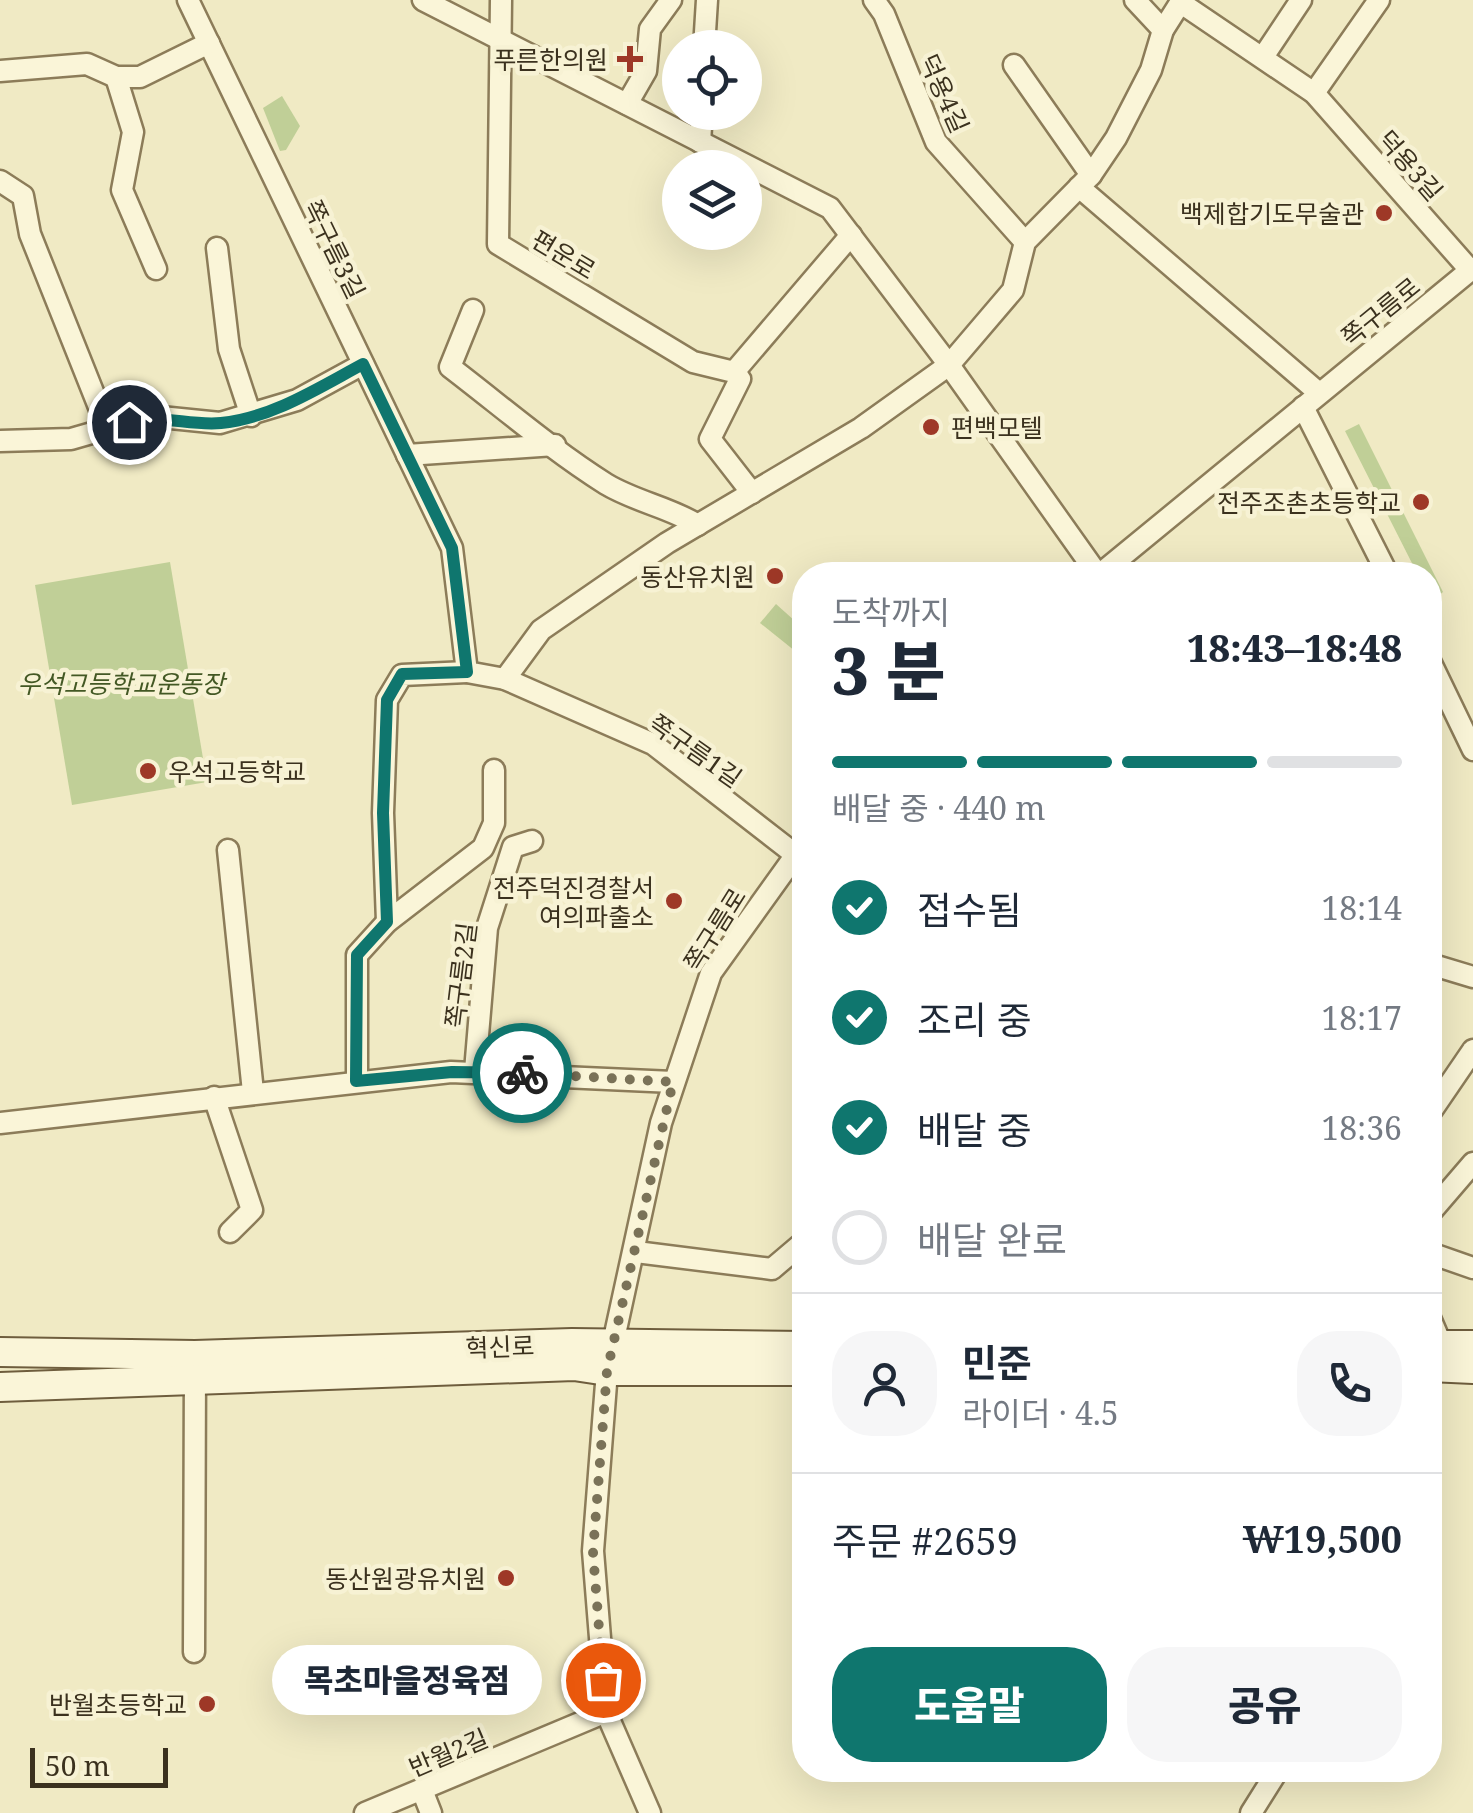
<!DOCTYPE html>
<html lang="ko">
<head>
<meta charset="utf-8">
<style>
	body { margin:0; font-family:"Noto Serif","Noto Sans KR",serif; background:#f6f6f7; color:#1f2937; height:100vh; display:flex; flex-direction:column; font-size:38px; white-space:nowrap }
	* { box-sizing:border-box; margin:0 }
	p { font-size:32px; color:#747a83 }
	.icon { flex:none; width:55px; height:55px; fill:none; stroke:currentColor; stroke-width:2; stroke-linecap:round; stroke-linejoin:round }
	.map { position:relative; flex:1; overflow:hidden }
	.side { position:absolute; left:792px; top:562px; width:650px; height:1220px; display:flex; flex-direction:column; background:#fff; border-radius:40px; box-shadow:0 10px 40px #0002 }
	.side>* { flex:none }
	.fabs { position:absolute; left:662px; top:30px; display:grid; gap:20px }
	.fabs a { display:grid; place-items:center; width:100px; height:100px; border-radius:50%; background:#fff; box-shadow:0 10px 40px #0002; font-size:50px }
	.scale { position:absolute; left:30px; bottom:25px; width:138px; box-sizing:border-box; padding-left:10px; border:5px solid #3b311e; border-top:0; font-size:28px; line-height:35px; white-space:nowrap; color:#3b311e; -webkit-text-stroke:8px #f7f2d4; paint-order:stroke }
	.pin { position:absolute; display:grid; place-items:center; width:85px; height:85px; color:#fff; margin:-42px; border:5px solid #fff; border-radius:50%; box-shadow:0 2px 10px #0007 }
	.courier { position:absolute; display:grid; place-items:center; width:100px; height:100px; margin:-50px; border:8px solid #0f766e; border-radius:50%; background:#fff; color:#222; box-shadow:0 2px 12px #0007 }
	.bubble { position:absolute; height:70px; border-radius:35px; background:#fff; box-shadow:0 10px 40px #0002; font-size:32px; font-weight:800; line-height:70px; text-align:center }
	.summary em { font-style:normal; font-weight:800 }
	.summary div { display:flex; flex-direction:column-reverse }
	.summary { display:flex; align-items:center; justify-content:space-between; height:170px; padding:0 40px }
	h1 { font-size:65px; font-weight:800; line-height:75px }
	.bar { display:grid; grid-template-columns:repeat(4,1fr); gap:15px 10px; align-content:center; height:120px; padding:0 40px }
	.bar i { height:12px; border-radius:8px; background:#e0e1e3 }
	.bar .selected { background:#0f766e }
	.bar p { grid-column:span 4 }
	.line { display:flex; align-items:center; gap:25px; padding:0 40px; border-top:2px solid #e0e1e3 }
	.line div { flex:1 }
	.round { display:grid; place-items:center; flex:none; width:105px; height:105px; border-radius:40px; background:#f6f6f7 }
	ol { padding:0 40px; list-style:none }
	li { display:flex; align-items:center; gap:30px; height:110px }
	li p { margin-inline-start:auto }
	li .icon { padding:10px; border-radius:50%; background:#0f766e; color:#fff; stroke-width:4 }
	li:last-child { color:#747a83 }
	li i { width:55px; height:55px; border:5px solid #e0e1e3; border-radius:50% }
	.primary-button { display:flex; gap:20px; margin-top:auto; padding:20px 40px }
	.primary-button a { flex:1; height:115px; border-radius:40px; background:#0f766e; color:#fff; font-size:40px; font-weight:800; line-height:115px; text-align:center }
	.primary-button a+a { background:#f6f6f7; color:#1f2937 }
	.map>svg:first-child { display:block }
	.green { fill:#c0cf97 }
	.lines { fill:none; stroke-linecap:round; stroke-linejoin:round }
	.street-casing { stroke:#8c7c59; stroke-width:25 }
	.secondary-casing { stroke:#6e5d3d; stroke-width:32 }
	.street { stroke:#faf5d8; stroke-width:20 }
	.secondary { stroke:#faf5d8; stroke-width:28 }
	.done { stroke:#7a7258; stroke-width:10; stroke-dasharray:0 18 }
	.route { stroke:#0f766e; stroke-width:12 }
	.poi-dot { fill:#9e3827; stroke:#f7f2d4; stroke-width:4 }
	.labels { text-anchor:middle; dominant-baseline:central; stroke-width:9; stroke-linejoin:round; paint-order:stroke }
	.poi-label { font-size:25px; fill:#3b311e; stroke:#f7f2d4; text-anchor:end }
	.street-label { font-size:25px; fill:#3b311e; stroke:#f7f2d4 }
	.park-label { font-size:25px; font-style:italic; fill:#435824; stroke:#f7f2d4 }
</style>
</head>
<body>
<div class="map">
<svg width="1473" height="1813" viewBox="0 0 1473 1813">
	<rect width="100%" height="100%" fill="#f0eac4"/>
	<g class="green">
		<path d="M282,96L300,126L286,150L280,151L263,108Z"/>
		<path d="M1359,424L1443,592L1431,602L1430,575H1418L1345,431Z"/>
		<path d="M170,562L207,782L72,805L35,585Z"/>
		<path d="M776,604L805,630L795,651L760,623Z"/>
	</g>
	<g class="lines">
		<defs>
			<g id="street">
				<path d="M188,0L452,548L467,672L505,679L653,744L805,862"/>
				<path d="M423,0L830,208L949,365L1098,575"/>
				<path d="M501,0L498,244L693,362L734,372L851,235"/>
				<path d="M874,0L884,14L936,142L1025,242"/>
				<path d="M1135,0L1163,30"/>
				<path d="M1181,3L1314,93L1470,270"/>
				<path d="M704,48L707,0"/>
				<path d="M1263,57L1301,0"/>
				<path d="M1014,65L1091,175"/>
				<path d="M0,71L87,64L116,77H140L209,43"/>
				<path d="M116,77L133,132L122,190L156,269"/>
				<path d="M1314,93L1379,0"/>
				<path d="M627,104L646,71L650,29L671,0"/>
				<path d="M700,142L702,112"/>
				<path d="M0,181L23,196L30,234L107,427"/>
				<path d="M1079,187L1319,393"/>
				<path d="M217,248L229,349L251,416"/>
				<path d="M473,310L450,367C501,406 552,450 606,484C636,502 669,507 698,525"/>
				<path d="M734,372L740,379L710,439L752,493"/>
				<path d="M1303,407L1388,575"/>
				<path d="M0,441L71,439L151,416L220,423L297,400L363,364"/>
				<path d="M407,455L555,445"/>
				<path d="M1099,575L1473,268"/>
				<path d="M1430,661L1473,750"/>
				<path d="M505,679L541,630L667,543L861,428L949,365L1013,290L1025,242L1091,175L1116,138L1151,70L1163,30L1182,0"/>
				<path d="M228,850L253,1092"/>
				<path d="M387,922L383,813L387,700L402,675L467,672"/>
				<path d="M1430,964L1473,977"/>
				<path d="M475,1071L487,928L513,847L532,841"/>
				<path d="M357,1081V955L387,922L483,848L494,823V770"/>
				<path d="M214,1097L252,1210L230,1232"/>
				<path d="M1430,1113L1473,1050"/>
				<path d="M0,1123L451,1072L673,1082"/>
				<path d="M1430,1213L1473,1163"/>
				<path d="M636,1252L772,1269L805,1241"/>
				<path d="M1430,1253L1473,1268"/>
				<path d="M1430,1318L1445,1353"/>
				<path d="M194,1652L195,1367"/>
				<path d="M422,1790L431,1813"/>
				<path d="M365,1813L606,1712"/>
				<path d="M650,1813L606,1712L593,1551L607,1371L661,1123L711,973L805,842"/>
				<path d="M1251,1813L1278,1770"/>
			</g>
			<g id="secondary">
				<path d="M1430,1345H1473"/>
				<path d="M0,1352L195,1355L572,1343L805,1346"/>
				<path d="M1430,1367L1473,1369"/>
				<path d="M0,1387L574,1366L607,1371H805"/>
			</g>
		</defs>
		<use href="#street" class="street-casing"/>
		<use href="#secondary" class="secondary-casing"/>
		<use href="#street" class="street"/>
		<use href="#secondary" class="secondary"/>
	</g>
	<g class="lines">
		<path class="done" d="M522,1073L673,1082L607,1371L593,1552L603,1680"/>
		<path class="route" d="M129,422C161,414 189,426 221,423C272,418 320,387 363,364L452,548L467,672L402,674L387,700L383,813L387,922L357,955L356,1081L452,1072L522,1073"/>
	</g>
	<g class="poi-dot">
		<path d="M625 44h10v10h10v10h-10v10h-10v-10h-10v-10h10z"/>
		<circle cx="1384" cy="213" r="10"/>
		<circle cx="931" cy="427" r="10"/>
		<circle cx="1421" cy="502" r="10"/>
		<circle cx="775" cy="576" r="10"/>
		<circle cx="148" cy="771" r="10"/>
		<circle cx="674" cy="901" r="10"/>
		<circle cx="506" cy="1578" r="10"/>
		<circle cx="207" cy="1704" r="10"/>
	</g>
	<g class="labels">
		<g class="poi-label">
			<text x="608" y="59">푸른한의원</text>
			<text x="1364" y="213">백제합기도무술관</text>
			<text x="951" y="427" text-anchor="start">편백모텔</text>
			<text x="1401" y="502">전주조촌초등학교</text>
			<text x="755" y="576">동산유치원</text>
			<text x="168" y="771" text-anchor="start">우석고등학교</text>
			<text x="654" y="887">전주덕진경찰서<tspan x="654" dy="29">여의파출소</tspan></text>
			<text x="486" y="1578">동산원광유치원</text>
			<text x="187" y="1704">반월초등학교</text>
		</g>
		<g class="street-label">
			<text transform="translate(945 93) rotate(66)">덕용4길</text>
			<text transform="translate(1411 165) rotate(49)">덕용3길</text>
			<text transform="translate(335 249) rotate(64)">쪽구름3길</text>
			<text transform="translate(564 254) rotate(31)">편운로</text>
			<text transform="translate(1380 311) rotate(-39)">쪽구름로</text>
			<text transform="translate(696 750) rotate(35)">쪽구름1길</text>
			<text transform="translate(714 929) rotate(-58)">쪽구름로</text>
			<text transform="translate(460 975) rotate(-83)">쪽구름2길</text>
			<text transform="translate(500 1346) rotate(-2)">혁신로</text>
			<text transform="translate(448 1752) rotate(-23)">반월2길</text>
		</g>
		<g class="park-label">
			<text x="121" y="683">우석고등학교운동장</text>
		</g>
	</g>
</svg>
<div class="fabs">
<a><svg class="icon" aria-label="locate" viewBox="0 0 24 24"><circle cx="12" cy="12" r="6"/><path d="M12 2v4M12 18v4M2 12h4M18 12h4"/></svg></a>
<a><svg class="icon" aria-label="layers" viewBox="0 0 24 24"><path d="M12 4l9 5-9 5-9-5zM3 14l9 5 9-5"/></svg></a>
</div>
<div class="scale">50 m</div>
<div class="pin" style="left:603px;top:1680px;background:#ea580c"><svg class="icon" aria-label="bag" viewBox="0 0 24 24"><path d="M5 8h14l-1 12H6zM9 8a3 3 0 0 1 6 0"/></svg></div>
<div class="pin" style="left:129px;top:422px;background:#1f2937"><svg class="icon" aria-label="home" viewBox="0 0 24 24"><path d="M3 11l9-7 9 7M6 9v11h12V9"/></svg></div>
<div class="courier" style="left:522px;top:1073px"><svg class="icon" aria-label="bike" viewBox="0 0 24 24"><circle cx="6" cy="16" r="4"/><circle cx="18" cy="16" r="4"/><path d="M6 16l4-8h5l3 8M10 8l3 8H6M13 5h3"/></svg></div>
<div class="bubble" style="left:272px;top:1645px;width:270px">목초마을정육점</div>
<section class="side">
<div class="summary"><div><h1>3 분</h1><p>도착까지</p></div><em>18:43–18:48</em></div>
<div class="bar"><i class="selected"></i><i class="selected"></i><i class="selected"></i><i></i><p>배달 중 · 440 m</p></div>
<ol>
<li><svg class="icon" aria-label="check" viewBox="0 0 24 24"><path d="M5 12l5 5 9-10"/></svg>접수됨<p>18:14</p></li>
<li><svg class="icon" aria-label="check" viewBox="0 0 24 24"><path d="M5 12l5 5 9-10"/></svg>조리 중<p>18:17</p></li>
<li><svg class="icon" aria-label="check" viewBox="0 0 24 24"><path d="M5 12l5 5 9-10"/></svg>배달 중<p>18:36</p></li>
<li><i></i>배달 완료</li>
</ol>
<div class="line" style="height:180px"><a class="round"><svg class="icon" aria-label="person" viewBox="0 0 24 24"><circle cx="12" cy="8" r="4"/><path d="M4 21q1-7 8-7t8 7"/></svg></a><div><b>민준</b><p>라이더 · 4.5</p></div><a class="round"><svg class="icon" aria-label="phone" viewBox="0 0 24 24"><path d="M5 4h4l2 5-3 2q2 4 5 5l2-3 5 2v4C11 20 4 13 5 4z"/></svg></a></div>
<div class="line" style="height:130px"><div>주문 #2659</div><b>₩19,500</b></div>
<div class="primary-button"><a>도움말</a><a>공유</a></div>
</section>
</div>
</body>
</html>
